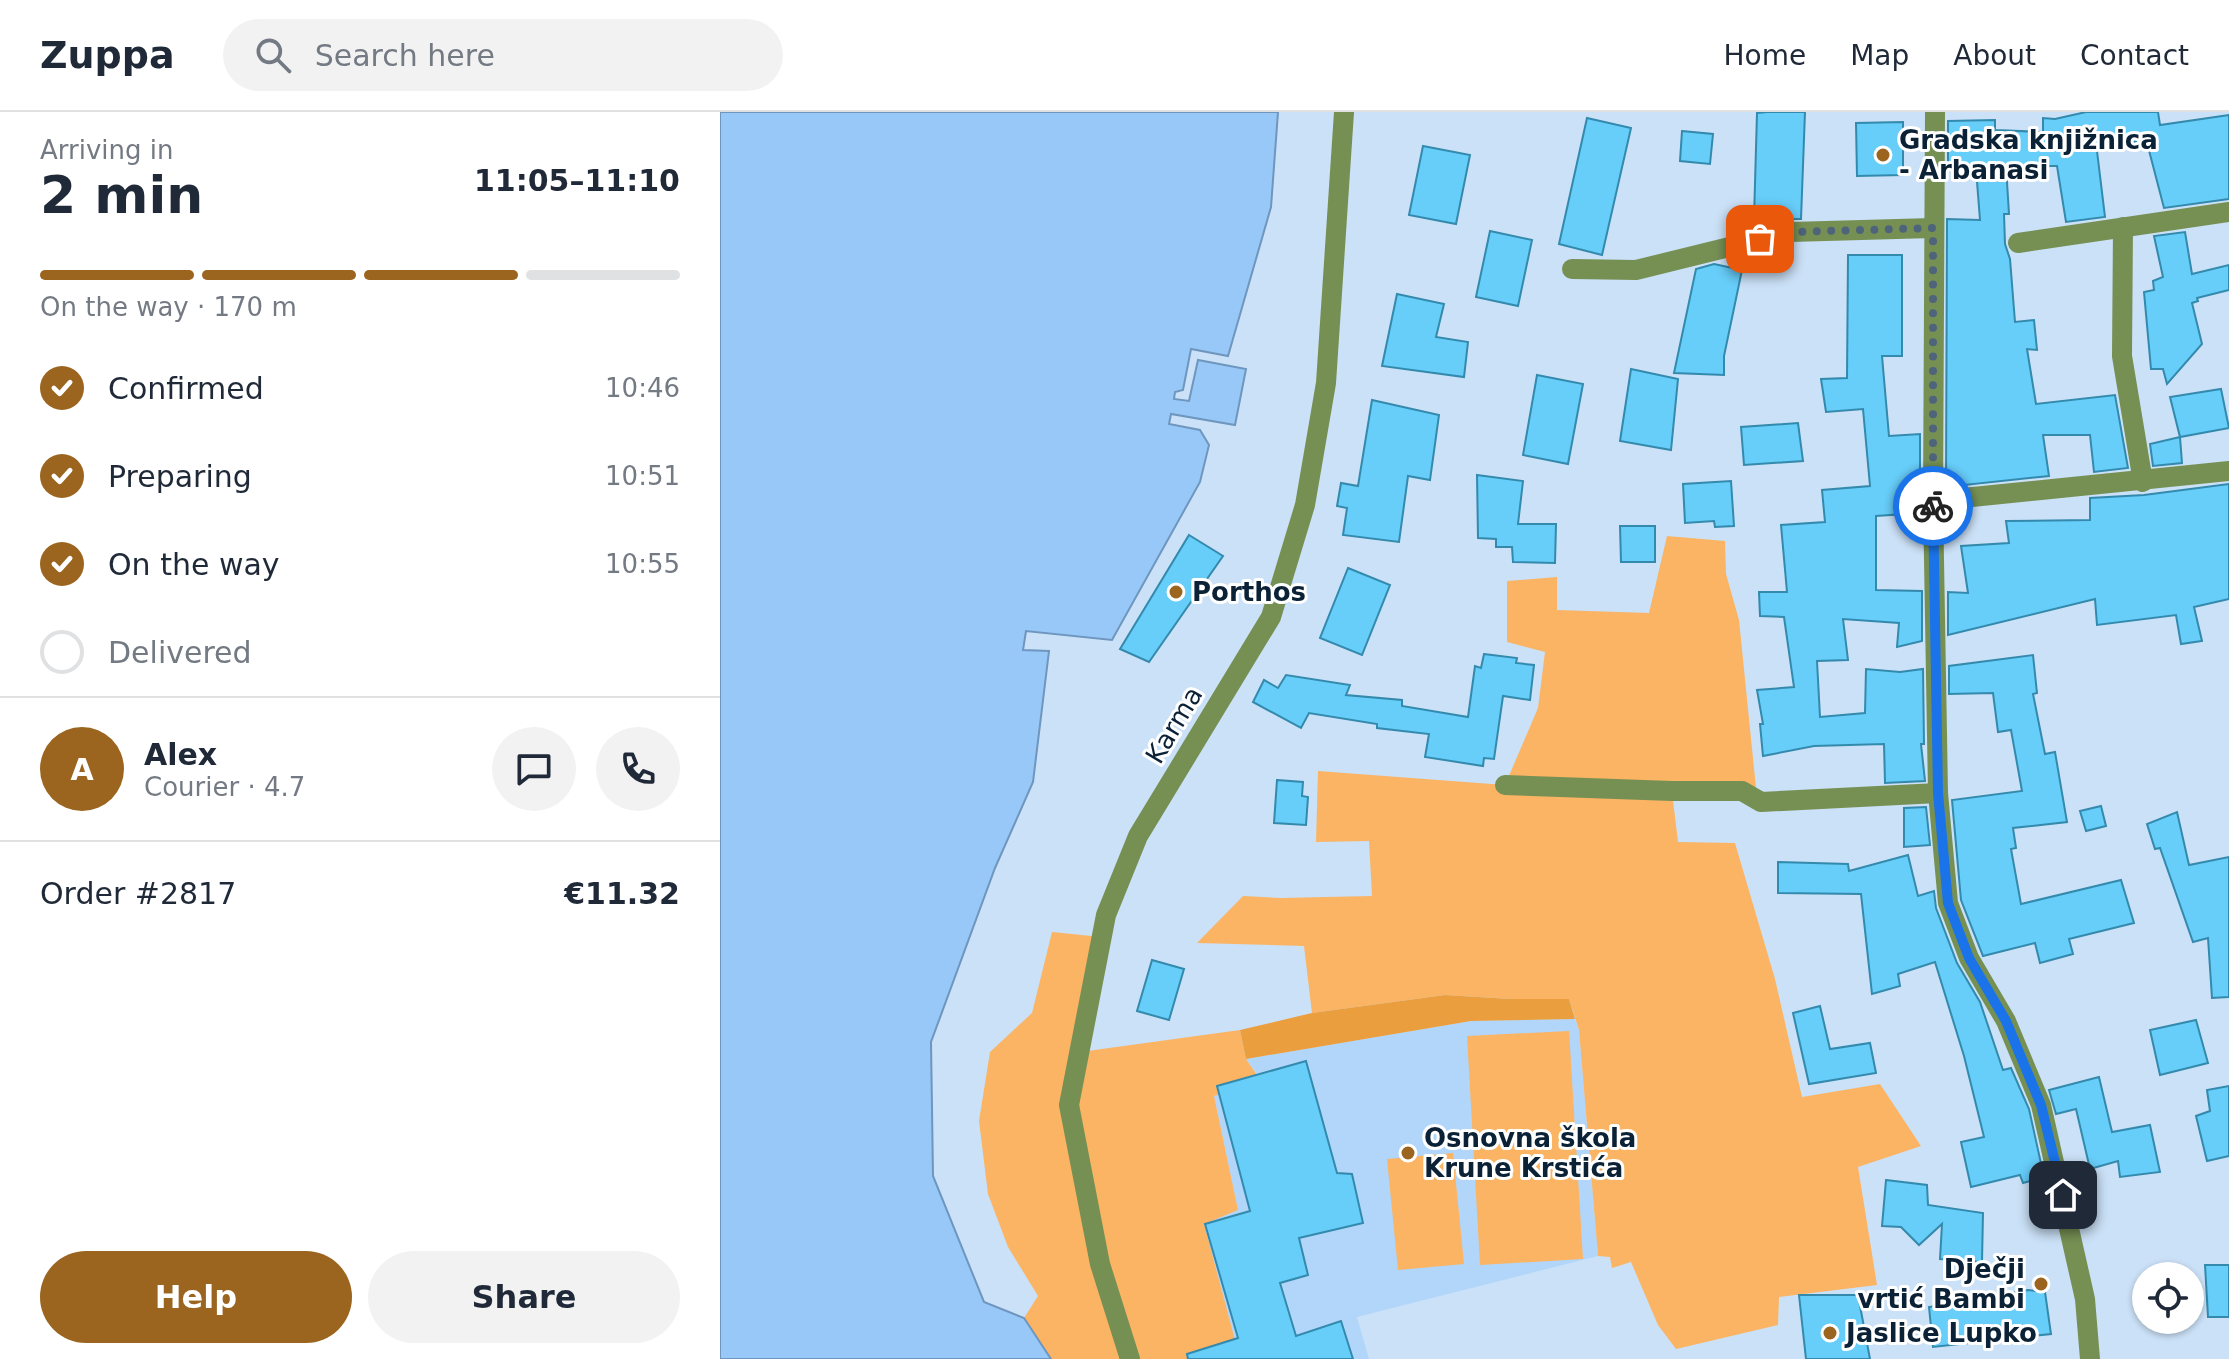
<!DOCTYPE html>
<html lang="en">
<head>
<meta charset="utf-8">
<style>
	body { margin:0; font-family:"DejaVu Sans",sans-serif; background:#f2f2f3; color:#1f2937; height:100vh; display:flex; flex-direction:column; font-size:30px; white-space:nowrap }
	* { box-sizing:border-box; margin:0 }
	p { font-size:26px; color:#747a83 }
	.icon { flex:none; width:44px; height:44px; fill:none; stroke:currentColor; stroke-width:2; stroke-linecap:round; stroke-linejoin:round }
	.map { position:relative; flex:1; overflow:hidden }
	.side { display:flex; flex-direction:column; background:#fff; width:720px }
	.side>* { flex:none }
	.fabs { position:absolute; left:1412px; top:1150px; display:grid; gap:16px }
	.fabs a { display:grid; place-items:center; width:72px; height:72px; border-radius:50%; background:#fff; box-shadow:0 2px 6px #0004; font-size:40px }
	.pin { position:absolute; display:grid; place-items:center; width:68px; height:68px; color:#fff; margin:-34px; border-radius:16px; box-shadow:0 4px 12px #0006 }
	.courier { position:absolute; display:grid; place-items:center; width:80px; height:80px; margin:-40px; border:6px solid #1a73e8; border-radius:50%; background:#fff; color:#222; box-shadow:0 2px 10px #0007 }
	.head em { font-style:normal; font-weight:700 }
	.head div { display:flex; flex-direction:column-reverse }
	.head { display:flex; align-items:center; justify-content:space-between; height:136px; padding:0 40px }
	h1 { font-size:52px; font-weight:700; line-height:60px }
	.bar { display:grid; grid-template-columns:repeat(4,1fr); gap:12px 8px; align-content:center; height:96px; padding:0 40px }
	.bar i { height:10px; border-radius:6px; background:#e0e1e3 }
	.bar .current { background:#9b651f }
	.bar p { grid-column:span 4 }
	.line { display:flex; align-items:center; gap:20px; padding:0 40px; border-top:2px solid #e0e1e3 }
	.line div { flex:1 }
	.round { display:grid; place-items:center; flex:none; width:84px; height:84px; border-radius:42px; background:#f2f2f3 }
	ol { padding:0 40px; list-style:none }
	li { display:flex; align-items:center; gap:24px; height:88px }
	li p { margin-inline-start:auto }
	li .icon { padding:8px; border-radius:50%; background:#9b651f; color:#fff; stroke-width:4 }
	li:last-child { color:#747a83 }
	li i { width:44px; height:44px; border:4px solid #e0e1e3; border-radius:50% }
	.button { display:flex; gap:16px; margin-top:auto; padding:16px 40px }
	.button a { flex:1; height:92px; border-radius:48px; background:#9b651f; color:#fff; font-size:32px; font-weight:700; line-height:92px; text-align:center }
	.button a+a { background:#f2f2f3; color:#1f2937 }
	header { display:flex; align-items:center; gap:48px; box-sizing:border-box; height:112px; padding:0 40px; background:#fff; border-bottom:2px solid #e0e1e3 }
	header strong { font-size:38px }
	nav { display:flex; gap:44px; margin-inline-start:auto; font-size:28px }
	.search { width:560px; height:72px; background:#f2f2f3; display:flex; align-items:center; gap:20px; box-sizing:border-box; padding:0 28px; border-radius:44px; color:#747a83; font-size:30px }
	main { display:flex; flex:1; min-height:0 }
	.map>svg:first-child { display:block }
	.built { fill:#b1d6fa }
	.green { fill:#fab464 }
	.forest { fill:#eb9e3e }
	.water { fill:#98c8f8; stroke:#6e96be; stroke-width:2 }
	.building { fill:#67cdf9; stroke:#338aad; stroke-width:2 }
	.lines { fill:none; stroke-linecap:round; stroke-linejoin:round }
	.minor { stroke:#769054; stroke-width:20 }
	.done { stroke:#4e647a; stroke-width:8; stroke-dasharray:0 14.4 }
	.route { stroke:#1a73e8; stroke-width:10 }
	.poi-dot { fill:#9b651f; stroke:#fff; stroke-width:3 }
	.labels { text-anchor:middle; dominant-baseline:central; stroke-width:6; stroke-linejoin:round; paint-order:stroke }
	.poi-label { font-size:26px; font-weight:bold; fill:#0b2136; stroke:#fff; text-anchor:start }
	.street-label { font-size:26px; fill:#0b2136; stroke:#fff }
</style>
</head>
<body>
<header>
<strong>Zuppa</strong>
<div class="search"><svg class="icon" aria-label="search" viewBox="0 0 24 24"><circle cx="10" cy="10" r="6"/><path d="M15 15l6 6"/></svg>Search here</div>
<nav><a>Home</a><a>Map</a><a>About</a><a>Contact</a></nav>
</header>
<main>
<section class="side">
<div class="head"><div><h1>2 min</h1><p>Arriving in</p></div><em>11:05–11:10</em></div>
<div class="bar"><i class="current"></i><i class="current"></i><i class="current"></i><i></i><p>On the way · 170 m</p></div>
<ol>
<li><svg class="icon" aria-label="check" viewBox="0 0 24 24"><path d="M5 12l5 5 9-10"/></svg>Confirmed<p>10:46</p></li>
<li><svg class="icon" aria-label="check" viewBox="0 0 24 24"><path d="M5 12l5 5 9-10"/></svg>Preparing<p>10:51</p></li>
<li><svg class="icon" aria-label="check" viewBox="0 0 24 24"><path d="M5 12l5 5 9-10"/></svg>On the way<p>10:55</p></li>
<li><i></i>Delivered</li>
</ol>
<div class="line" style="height:144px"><b class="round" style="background:#9b651f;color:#fff">A</b><div><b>Alex</b><p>Courier · 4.7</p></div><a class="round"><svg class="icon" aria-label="chat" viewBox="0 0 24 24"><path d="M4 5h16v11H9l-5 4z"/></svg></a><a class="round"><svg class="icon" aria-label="phone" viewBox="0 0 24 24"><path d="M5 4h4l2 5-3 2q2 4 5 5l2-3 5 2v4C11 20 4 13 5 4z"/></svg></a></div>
<div class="line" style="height:104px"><div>Order #2817</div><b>€11.32</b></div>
<div class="button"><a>Help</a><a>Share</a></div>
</section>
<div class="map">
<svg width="1509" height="1247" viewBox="0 0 1509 1247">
	<rect width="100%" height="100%" fill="#cbe1f7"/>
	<path class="built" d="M855,907L859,918L878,1144L637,1205L649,1247H503L484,1112L518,1098L494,984L541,968L526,947L751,909Z"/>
	<g class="green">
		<path d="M947,424L1005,429L1006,462L1019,508L1036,676L1013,680H952L958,730L1015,731L1055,867L1082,985L1160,972L1201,1034L1138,1055L1157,1173L1059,1185L1058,1213L956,1237L938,1213L911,1150L892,1156L890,1145L878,1144L859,918L849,887H790L725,883L592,901L584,834L477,831L523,784L561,786L652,784L649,729L596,730L598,659L785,673L818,596L825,540L787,530V469L837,465V498L929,501Z"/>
		<path d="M332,820L381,825L360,940L520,918L526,947L541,969L494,984L518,1098L484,1112L516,1232L503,1247H331L304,1206L318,1184L288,1135L268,1082L259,1009L270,940L312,901Z"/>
		<path d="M849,919L863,1147L760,1153L747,924Z"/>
		<path d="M733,1041L744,1152L678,1158L667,1047Z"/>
	</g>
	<path class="forest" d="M725,883L790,887H849L855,907L751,909L526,947L520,918L592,901Z"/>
	<path class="water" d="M0,0H558L551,95L508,244L471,237L463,278L455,280L454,287L469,289L478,248L526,257L515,313L451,302L449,312L480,318L489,333L480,370L392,528L306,519L303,538L329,539L313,670L275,756L211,930L213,1064L264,1190L304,1206L331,1247H0Z"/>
	<g class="building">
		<path d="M1047,0H1085L1081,107H1034L1037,1Z"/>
		<path d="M1366,0H1438L1440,13L1509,3V87L1444,96L1426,27L1377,39L1385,105L1346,110L1337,54H1286L1289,102H1284L1285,132L1290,147L1295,210L1314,208L1317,238L1307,237L1316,292L1395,283L1408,356L1374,360L1370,323H1323L1329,364L1226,375L1227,107L1260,108L1256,57H1228V9L1275,8V18L1323,20V6L1335,7Z"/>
		<path d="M867,6L911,16L882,143L839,132Z"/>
		<path d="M1183,10V63L1137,64L1136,11Z"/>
		<path d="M962,19L993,22L990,52L960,49Z"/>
		<path d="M703,34L750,43L736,112L689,103Z"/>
		<path d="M770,119L812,128L798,194L756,185Z"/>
		<path d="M1465,120L1472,162L1509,153V178L1477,186L1478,189L1472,191L1482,232L1447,272L1443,257H1431L1424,180L1434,178L1433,169L1443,165L1434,124Z"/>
		<path d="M1128,143H1182V244H1162L1169,324L1200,322V401L1156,404V478L1202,479V529L1177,535L1179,511L1123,507L1128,548L1097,549L1100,605L1145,601L1146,557L1180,560L1203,557L1204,632H1201L1205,669L1165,671L1164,632L1094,634L1043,644L1040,612H1043L1037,578L1074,575L1064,505L1040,504L1039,480H1067L1061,413L1105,410L1102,378L1150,374L1143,297L1106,300L1101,267L1127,266Z"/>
		<path d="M994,152L1022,158L1004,244V263L954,261L976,157Z"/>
		<path d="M677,182L724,192L716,225L748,230L744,265L662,254Z"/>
		<path d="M911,257L958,267L951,338L900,329Z"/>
		<path d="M817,263L863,272L848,352L803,343Z"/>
		<path d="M1501,277L1509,316L1460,325L1450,285Z"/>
		<path d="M652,288L719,303L710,368L688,364L679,430L623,423L627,396L617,394L621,371L638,374Z"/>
		<path d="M1078,311L1083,349L1024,353L1021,315Z"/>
		<path d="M1460,325L1462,351L1433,354L1430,332Z"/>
		<path d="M757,363L803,369L798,412H836L835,451L793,450L792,435H776V427L758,426Z"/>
		<path d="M1011,369L1014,414L995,415L994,409L965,411L963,372Z"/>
		<path d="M1509,372V487L1474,495L1482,529L1461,532L1456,503L1377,513L1375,487L1228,523V480L1248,481L1241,434L1289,431L1286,409L1370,408V386L1424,383Z"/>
		<path d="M900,414H935V450H901Z"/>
		<path d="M469,423L503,444L429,550L400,537Z"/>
		<path d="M628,456L670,473L642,543L600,526Z"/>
		<path d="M764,542L797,546L796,551L814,553L810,588L783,584L774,647L764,646L763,654L705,645L709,622L657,616V612L589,601L581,616L533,590L544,568L558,576L566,563L630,573L626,583L682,588V594L748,605L755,554L761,556Z"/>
		<path d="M1313,543L1317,581L1313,582L1325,642L1335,640L1347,710L1293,716L1296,736L1291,737L1301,792L1401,768L1414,811L1349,827L1353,842L1320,851L1315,831L1263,844L1241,788L1232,688L1302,679L1291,618L1278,620L1273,581L1229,582V554Z"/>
		<path d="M557,668L583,670L582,684L588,685L586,713L554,711Z"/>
		<path d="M1381,694L1386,714L1366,719L1360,699Z"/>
		<path d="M1206,695L1210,733L1184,735V696Z"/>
		<path d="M1457,700L1469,753L1509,745V885L1492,886L1488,826L1473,830L1440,736L1435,737L1427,712Z"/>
		<path d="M1188,743L1198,784L1214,779L1216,796L1237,851L1260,890L1283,958L1291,956L1309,997L1324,1065L1303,1071L1300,1063L1251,1075L1241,1030L1264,1025L1244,944L1215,850L1178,862L1180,874L1152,882L1141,782L1058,781V750L1128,752L1129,759Z"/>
		<path d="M432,848L464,857L449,908L417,899Z"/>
		<path d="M1100,894L1110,937L1150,931L1156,961L1089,972L1073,901Z"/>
		<path d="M1476,908L1488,951L1440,963L1430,918Z"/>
		<path d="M586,949L617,1061L632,1062L643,1111L579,1126L588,1163L560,1171L576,1224L621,1209L633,1247H468L467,1242L518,1226L485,1112L530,1099L497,974Z"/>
		<path d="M1379,965L1392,1020L1430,1013L1440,1060L1400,1065L1398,1049L1370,1057L1356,997L1336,1002L1329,978Z"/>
		<path d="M1509,974V1044L1487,1049L1476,1004L1490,999L1487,978Z"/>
		<path d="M1166,1068L1207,1073L1208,1093L1263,1101L1262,1150L1220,1147L1222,1112L1199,1133L1181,1115L1162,1114Z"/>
		<path d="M1485,1153H1509V1205H1488Z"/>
		<path d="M1308,1178L1325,1180L1331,1222L1213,1235L1209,1195Z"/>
		<path d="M1079,1183H1138L1150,1247H1086Z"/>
	</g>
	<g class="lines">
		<g class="minor">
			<path d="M1215,0L1213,389L1218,681L1228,791L1249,846L1286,909L1321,993L1365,1187L1370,1247"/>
			<path d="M1403,115L1402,244L1423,370"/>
			<path d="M1298,131L1509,100"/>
			<path d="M852,157L916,158L1070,120L1213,116"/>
			<path d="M1213,389L1509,359"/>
			<path d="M785,673L952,679H1022L1041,690L1218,681"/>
			<path d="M410,1247L380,1152L349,993L386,803L418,724L551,505L585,393L606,271L624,0"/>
		</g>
	</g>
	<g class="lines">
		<path class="done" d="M1040,127L1070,120L1213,116V394"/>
		<path class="route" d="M1213,394L1218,681L1228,791L1249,846L1286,909L1321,993L1343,1083"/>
	</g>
	<g class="poi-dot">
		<circle cx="1163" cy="43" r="8"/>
		<circle cx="456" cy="480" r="8"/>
		<circle cx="688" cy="1041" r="8"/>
		<circle cx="1321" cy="1172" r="8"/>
		<circle cx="1110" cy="1221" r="8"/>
	</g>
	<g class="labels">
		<g class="poi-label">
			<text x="1179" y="28">Gradska knjižnica<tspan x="1179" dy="30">- Arbanasi</tspan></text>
			<text x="472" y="480">Porthos</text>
			<text x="704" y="1026">Osnovna škola<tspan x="704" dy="30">Krune Krstića</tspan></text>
			<text x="1305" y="1157" text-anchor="end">Dječji<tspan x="1305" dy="30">vrtić Bambi</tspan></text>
			<text x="1126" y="1221">Jaslice Lupko</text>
		</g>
		<g class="street-label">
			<text transform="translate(454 613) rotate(-59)">Karma</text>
		</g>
	</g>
</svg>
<div class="fabs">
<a><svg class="icon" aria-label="locate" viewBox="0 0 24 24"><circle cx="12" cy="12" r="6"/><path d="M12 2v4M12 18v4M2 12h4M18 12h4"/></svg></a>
</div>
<div class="pin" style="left:1040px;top:127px;background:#ea580c"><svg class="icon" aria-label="bag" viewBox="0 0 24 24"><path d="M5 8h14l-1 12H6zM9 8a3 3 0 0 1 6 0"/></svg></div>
<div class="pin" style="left:1343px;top:1083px;background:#1f2937"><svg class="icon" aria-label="home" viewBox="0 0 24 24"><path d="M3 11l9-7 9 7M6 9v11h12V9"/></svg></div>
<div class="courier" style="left:1213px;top:394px"><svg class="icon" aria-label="bike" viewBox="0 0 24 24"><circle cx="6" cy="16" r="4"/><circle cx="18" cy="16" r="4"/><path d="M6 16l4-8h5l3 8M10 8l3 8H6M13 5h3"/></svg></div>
</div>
</main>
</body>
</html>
